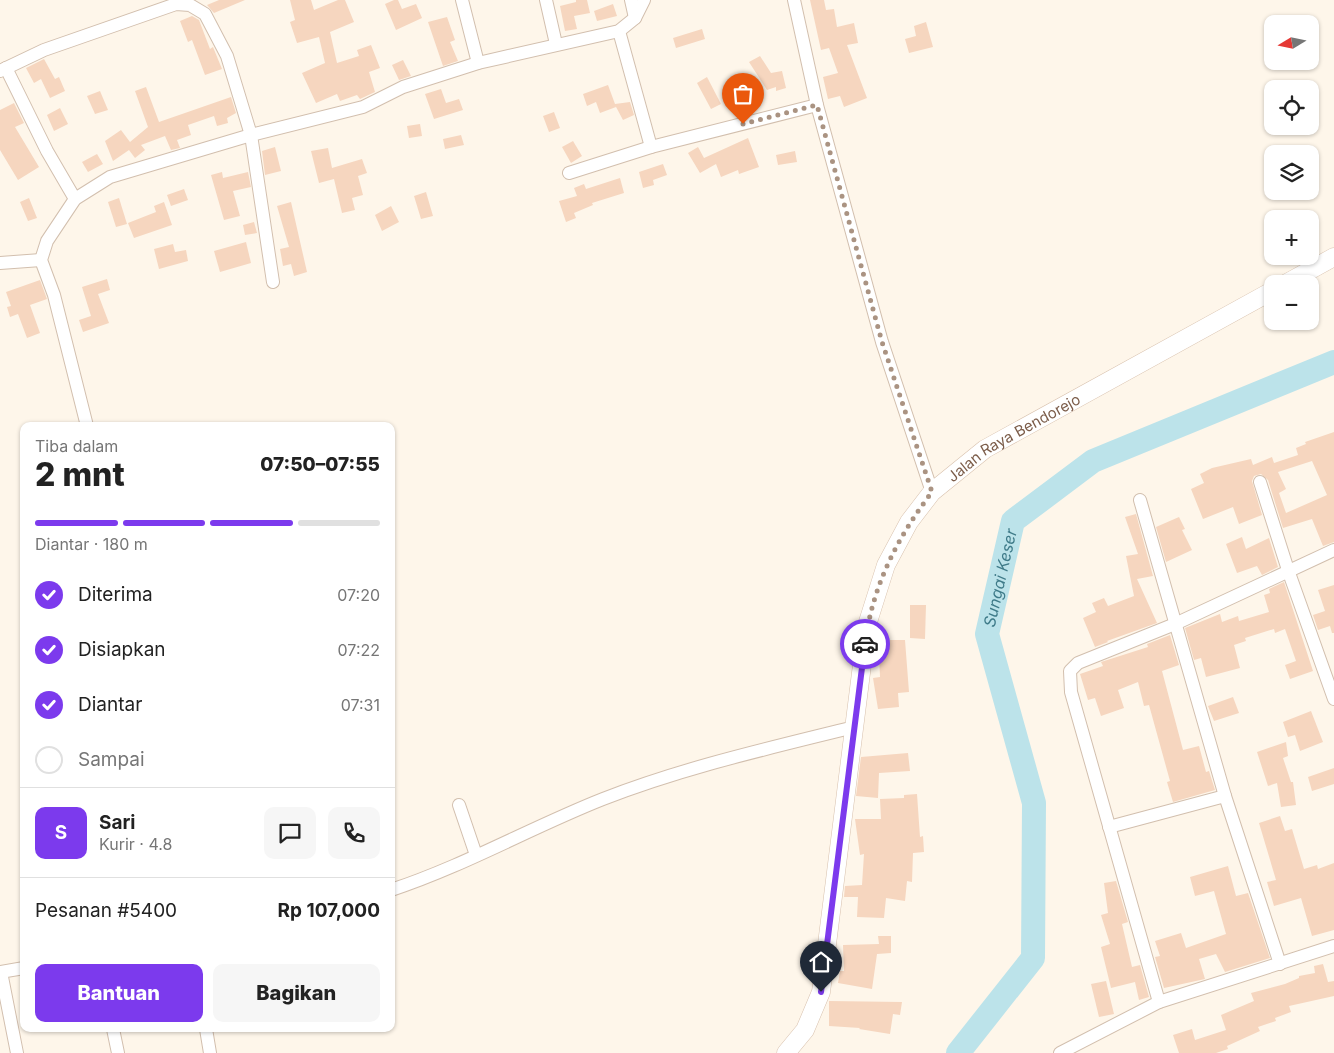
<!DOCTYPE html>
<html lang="id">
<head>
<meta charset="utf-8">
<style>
	body { margin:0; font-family:Inter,sans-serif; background:#f6f6f6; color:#222; height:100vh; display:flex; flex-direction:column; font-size:19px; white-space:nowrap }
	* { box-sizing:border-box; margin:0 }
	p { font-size:16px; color:#767676 }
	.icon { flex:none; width:28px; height:28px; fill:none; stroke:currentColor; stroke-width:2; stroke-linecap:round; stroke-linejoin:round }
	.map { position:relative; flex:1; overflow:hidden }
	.side { position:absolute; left:20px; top:422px; width:375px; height:610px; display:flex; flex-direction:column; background:#fff; border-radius:10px; box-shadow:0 1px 4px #0004 }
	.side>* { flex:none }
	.needle { width:32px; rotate:260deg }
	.controls { position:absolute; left:1264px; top:15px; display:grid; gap:10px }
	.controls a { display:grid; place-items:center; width:55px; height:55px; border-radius:10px; background:#fff; box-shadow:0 1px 4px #0004; font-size:25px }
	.pin { position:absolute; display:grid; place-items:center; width:42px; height:42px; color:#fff; margin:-51px -21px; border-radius:50% 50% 50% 0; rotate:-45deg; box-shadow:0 0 5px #0007 }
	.pin .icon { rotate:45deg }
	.courier { position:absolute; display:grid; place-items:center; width:50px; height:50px; margin:-25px; border:4px solid #7c3aed; border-radius:50%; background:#fff; color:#222; box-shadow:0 1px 6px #0007 }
	.headline em { font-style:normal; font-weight:800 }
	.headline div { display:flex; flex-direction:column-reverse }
	.headline { display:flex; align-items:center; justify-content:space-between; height:85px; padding:0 15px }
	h1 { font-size:32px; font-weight:800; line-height:38px }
	.bar { display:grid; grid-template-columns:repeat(4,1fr); gap:8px 5px; align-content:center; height:60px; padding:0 15px }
	.bar i { height:6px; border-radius:4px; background:#e0e0e0 }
	.bar .current { background:#7c3aed }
	.bar p { grid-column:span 4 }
	.line { display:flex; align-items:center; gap:12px; padding:0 15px; border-top:1px solid #e0e0e0 }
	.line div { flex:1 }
	.round { display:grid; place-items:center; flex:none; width:52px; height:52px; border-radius:10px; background:#f6f6f6 }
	ol { padding:0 15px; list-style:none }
	li { display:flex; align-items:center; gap:15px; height:55px }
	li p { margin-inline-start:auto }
	li .icon { padding:5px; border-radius:50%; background:#7c3aed; color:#fff; stroke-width:4 }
	li:last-child { color:#767676 }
	li i { width:28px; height:28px; border:2px solid #e0e0e0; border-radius:50% }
	.action { display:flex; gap:10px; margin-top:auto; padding:10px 15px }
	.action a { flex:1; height:58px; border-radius:10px; background:#7c3aed; color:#fff; font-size:20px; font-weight:800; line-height:58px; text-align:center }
	.action a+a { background:#f6f6f6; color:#222 }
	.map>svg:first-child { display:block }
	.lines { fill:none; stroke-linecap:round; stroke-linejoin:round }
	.river { stroke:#bce3ea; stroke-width:24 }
	.building { fill:#f6d6bf; fill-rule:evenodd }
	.street-casing { stroke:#d2bfae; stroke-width:14 }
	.secondary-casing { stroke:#d8c1ad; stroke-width:19 }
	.street { stroke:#fff; stroke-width:12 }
	.secondary { stroke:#fff; stroke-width:18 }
	.done { stroke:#aa9382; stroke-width:5; stroke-dasharray:0 9 }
	.route { stroke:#7c3aed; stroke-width:6 }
	.labels { text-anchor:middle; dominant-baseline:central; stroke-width:4; stroke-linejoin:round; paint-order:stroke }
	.street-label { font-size:15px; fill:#7c5d4a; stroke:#fffaf2 }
	.water-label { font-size:16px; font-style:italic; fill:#3f7b89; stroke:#fffaf2 }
</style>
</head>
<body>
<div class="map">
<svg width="1334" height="1053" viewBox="0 0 1334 1053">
	<rect width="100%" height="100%" fill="#fef6ea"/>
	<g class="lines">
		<path class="river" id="s1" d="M958,1053L1033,958L1034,803L987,634L1013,521L1093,461L1334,362"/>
	</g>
	<g class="building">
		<path d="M219,0H245L214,13L207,5Z"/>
		<path d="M290,0H311L314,10L338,0H345L354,22L330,32L337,63L359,56L357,50L371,45L380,68L369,72L375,92L360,99L357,95L340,101L337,94L316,103L302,73L325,63L319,37L297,43L290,22L295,20Z"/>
		<path d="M394,0H398L402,9L416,4L422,18L396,30L385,4Z"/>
		<path d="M576,0H587L590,13L574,16L577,29L565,31L560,6L576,2Z"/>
		<path d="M810,0H824L826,10L834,9L837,27L854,23L858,43L847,45L867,98L844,107L840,96L828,99L823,77L838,73L829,48L821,50Z"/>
		<path d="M613,4L617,16L597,21L594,11Z"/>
		<path d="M192,16L199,20L210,49L213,47L222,69L205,75L192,40L188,42L180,21Z"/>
		<path d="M447,17L455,40L450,42L458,61L443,66L428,22Z"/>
		<path d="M926,22L933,47L909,53L905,39L916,36L914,26Z"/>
		<path d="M702,29L705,39L676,48L673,38Z"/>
		<path d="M760,56L771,73L782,71L786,88L776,91V87L767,90L749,62Z"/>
		<path d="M44,59L55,79L59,77L65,91L50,98L41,79L34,83L26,68Z"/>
		<path d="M403,60L411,76L399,80L392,65Z"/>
		<path d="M707,77L721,104L711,109L697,83Z"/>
		<path d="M608,85L615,104L630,102L634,115L623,120L615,105L616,107L600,113L596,102L587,106L583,94Z"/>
		<path d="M146,87L159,122L231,97L236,113L227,118L228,123L217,126L214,116L188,125L191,135L177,140L180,148L171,150L165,136L141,145L145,150L135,158L129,150L113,161L105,141L121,130L130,142L148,127L135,91Z"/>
		<path d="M441,89L446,103L459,99L463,110L434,119L425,94Z"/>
		<path d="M100,91L108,110L95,114L87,96Z"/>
		<path d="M14,103L24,123L15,127L39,167L18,180L0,150V110Z"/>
		<path d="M60,108L68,124L54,131L47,115Z"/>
		<path d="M554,112L560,128L549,132L543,116Z"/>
		<path d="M420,124L422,136L409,138L407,126Z"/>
		<path d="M461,135L464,145L445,149L443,139Z"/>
		<path d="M748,138L759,167L739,174L738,170L721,177L716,164L700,173L688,153L698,147L704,158Z"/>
		<path d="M573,141L582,156L571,163L562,147Z"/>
		<path d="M275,147L281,171L265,175L262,151Z"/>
		<path d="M328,148L332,168L362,159L367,173L358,176L363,195L352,198L355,210L342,213L334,179L319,183L311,151Z"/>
		<path d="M795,151L797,162L778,165L776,155Z"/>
		<path d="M97,154L103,164L88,172L82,162Z"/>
		<path d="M663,164L667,175L653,180L654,185L643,188L639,172Z"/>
		<path d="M222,172L223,178L248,172L251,187L233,191L240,216L224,220L211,175Z"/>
		<path d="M620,178L624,193L592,203L593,205L574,213L576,218L566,222L559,201L577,196L574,188L584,184L586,189Z"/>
		<path d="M184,189L188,200L171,206L167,195Z"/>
		<path d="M426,192L433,216L421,219L414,196Z"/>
		<path d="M29,198L37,218L28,221L20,202Z"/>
		<path d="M119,198L127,224L116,227L108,202Z"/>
		<path d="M164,202L172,225L134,238L128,223L156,212L154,206Z"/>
		<path d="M291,202L307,272L294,276L291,264L283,266L280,249L289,247L277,206Z"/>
		<path d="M391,206L399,222L382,231L375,215Z"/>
		<path d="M254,222L257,233L245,235L243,225Z"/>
		<path d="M246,242L251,263L220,272L214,251Z"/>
		<path d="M173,244L175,252L186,250L188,261L159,269L154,249Z"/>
		<path d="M107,279L110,290L98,294L109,323L83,332L79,320L91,316L82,287Z"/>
		<path d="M40,280L47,299L30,305L40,333L27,338L18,314L10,317L7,307L11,306L6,292Z"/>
		<path d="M1334,432V542L1323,546L1312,519L1283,528L1268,480L1261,474L1254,476L1252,481L1262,515L1239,524L1233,507L1203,519L1191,489L1204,483L1200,474L1212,468L1251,459L1253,465L1272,457L1274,463L1298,455L1296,448L1306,444L1305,442ZM1312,461L1327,495L1286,513L1279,493L1286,489L1278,472Z"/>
		<path d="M1136,514L1153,576L1137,579L1157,623L1107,641L1108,642L1095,647L1083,618L1096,612L1092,603L1104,598L1108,606L1134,596L1126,556L1138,554L1125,517Z"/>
		<path d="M1179,517L1185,529L1182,530L1192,550L1166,562L1156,527Z"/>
		<path d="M1242,537L1246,549L1269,538L1278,567L1262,575L1257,566L1237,573L1226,544Z"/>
		<path d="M1284,582L1313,671L1290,679L1285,665L1296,661L1285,629L1275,633L1274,629L1245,638L1246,641L1234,645L1240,668L1206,677L1201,658L1194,660L1185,628L1220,614L1222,622L1238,616L1239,621L1269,612L1264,595L1270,593L1269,589Z"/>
		<path d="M1334,585V633H1332L1330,626L1318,630L1313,615L1325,611L1318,590Z"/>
		<path d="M910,605H926L925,639L910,638Z"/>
		<path d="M1170,635L1179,665L1162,671L1183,750L1199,746L1206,772L1209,771L1215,790L1173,802L1167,782L1170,781L1149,705L1144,706L1138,682L1118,690L1124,708L1101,716L1095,698L1088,700L1080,674L1103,666L1101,662L1148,647L1147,644Z"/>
		<path d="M886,640H905L909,692L898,693L899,707L878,709L873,678L880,677L879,653H886Z"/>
		<path d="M1233,697L1239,713L1214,721L1208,706Z"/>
		<path d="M1311,711L1323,742L1300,751L1295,735L1288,737L1283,722Z"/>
		<path d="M1286,742L1288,756L1283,758L1291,782H1293L1296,805L1281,807L1277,783L1268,786L1257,752Z"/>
		<path d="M908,753L910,771L879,773L878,798L856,796L861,757Z"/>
		<path d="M1334,768V784L1312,791L1308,777Z"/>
		<path d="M917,794L920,837L923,836L924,852L913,853L912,882L907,881L905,901L886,898L884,918L857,917L858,897H844L845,886L862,885L864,854L860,855L855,819H881L880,799L904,798V795Z"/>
		<path d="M1280,816L1285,831L1292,829L1304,869L1317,865L1318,869L1334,863V930L1312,936L1301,898L1274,906L1267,882L1276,880L1259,823Z"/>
		<path d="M1228,866L1236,896L1248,893L1270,958L1225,972L1216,954L1199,959L1205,979L1164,988L1155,957L1160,956L1155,941L1181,933L1186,948L1226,934L1214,891L1195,896L1190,877Z"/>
		<path d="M1116,881L1128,922L1122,924L1132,967L1140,965L1149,997L1139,1000L1135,982L1111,988L1101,947L1110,944L1101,915L1108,913L1104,883Z"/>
		<path d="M878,936H891V953L877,954L872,989L838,983L840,971H844L843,945L879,944Z"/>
		<path d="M1323,964L1328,982L1334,981V996L1289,1006L1291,1012L1275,1018L1276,1021L1258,1027L1260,1031L1227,1046L1228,1049L1216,1053H1179L1173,1035L1192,1029L1195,1040L1226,1030L1221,1015L1254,1001L1251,993L1285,984L1299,978V976L1315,973L1314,966Z"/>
		<path d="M1106,981L1114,1014L1099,1017L1091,984Z"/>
		<path d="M829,1001L902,1002L900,1015L893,1014L890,1034L859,1029L860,1028L829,1026Z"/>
	</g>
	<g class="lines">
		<defs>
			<g id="street">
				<path d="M462,0L478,63"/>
				<path d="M546,0L556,44"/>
				<path d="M631,0L635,18"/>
				<path d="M794,0L817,105L882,342L932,492"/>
				<path d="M619,31L651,147"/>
				<path d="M6,68L47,151L75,199"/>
				<path d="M0,71L44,50L176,4L190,5L205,14L227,56L251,135L273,282"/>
				<path d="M569,173L651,147L817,105"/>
				<path d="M0,263L41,260"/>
				<path d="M87,426L54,295L41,260L47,241L75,199L110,177L251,135L363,107L403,87L478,63L619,31L635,18L644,0"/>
				<path d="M1260,482L1288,570L1334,699"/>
				<path d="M1140,500L1225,796L1280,964"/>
				<path d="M459,805L476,855"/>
				<path d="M1109,827L1225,796"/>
				<path d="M391,890C464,866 532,827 603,799C685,767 770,748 854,727"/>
				<path d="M0,972L24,968"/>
				<path d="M1,972L17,1053"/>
				<path d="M1159,1002L1071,692L1070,671L1078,663L1175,624L1334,550"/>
				<path d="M113,1029L118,1053"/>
				<path d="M206,1029L210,1053"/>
				<path d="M1060,1053L1159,1002L1334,946"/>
			</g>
			<g id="secondary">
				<path d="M1285,284L1334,257"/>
				<path id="s2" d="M786,1053L805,1030L821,992L867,625L886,565L909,522L932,492L985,449L1272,291"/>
			</g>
		</defs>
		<use href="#street" class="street-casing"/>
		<use href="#secondary" class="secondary-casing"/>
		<use href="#street" class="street"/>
		<use href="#secondary" class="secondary"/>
	</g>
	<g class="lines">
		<path class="done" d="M743,124L817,105L882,342L932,492C897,538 872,587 865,644"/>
		<path class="route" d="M821,992L865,644"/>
	</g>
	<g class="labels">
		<g class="street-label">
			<text stroke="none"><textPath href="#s2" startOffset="689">Jalan Raya Bendorejo</textPath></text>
		</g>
		<g class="water-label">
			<text stroke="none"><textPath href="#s1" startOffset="509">Sungai Keser</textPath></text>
		</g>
	</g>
</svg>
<div class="controls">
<a><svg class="needle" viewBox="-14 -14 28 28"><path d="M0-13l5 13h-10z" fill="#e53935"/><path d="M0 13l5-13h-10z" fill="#767676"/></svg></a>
<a><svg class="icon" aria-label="locate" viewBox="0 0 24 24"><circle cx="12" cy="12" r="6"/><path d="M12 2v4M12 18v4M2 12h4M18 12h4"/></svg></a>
<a><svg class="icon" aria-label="layers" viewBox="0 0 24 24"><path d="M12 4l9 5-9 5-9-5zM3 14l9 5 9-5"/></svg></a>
<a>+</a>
<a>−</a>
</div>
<div class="pin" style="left:743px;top:124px;background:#ea580c"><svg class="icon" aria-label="bag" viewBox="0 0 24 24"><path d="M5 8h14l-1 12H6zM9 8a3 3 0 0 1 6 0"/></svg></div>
<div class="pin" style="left:821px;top:992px;background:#1f2937"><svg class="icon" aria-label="home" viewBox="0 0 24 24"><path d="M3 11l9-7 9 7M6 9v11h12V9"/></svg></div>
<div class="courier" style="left:865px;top:644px"><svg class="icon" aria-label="car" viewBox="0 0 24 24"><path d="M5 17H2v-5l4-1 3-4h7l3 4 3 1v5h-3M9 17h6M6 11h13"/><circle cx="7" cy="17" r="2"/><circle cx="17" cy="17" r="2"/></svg></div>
<section class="side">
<div class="headline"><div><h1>2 mnt</h1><p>Tiba dalam</p></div><em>07:50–07:55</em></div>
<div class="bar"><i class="current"></i><i class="current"></i><i class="current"></i><i></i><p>Diantar · 180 m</p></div>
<ol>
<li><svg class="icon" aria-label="check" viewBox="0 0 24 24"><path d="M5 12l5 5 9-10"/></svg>Diterima<p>07:20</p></li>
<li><svg class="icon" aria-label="check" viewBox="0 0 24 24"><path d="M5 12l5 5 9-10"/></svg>Disiapkan<p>07:22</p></li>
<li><svg class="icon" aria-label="check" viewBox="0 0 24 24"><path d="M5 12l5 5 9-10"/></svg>Diantar<p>07:31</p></li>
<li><i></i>Sampai</li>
</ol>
<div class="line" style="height:90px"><b class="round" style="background:#7c3aed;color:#fff">S</b><div><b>Sari</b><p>Kurir · 4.8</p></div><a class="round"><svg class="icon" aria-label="chat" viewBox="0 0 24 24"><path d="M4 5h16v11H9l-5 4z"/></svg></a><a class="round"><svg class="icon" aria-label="phone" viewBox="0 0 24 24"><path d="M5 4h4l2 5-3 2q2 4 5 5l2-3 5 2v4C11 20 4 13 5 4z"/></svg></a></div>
<div class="line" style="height:65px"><div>Pesanan #5400</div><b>Rp 107,000</b></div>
<div class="action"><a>Bantuan</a><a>Bagikan</a></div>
</section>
</div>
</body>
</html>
